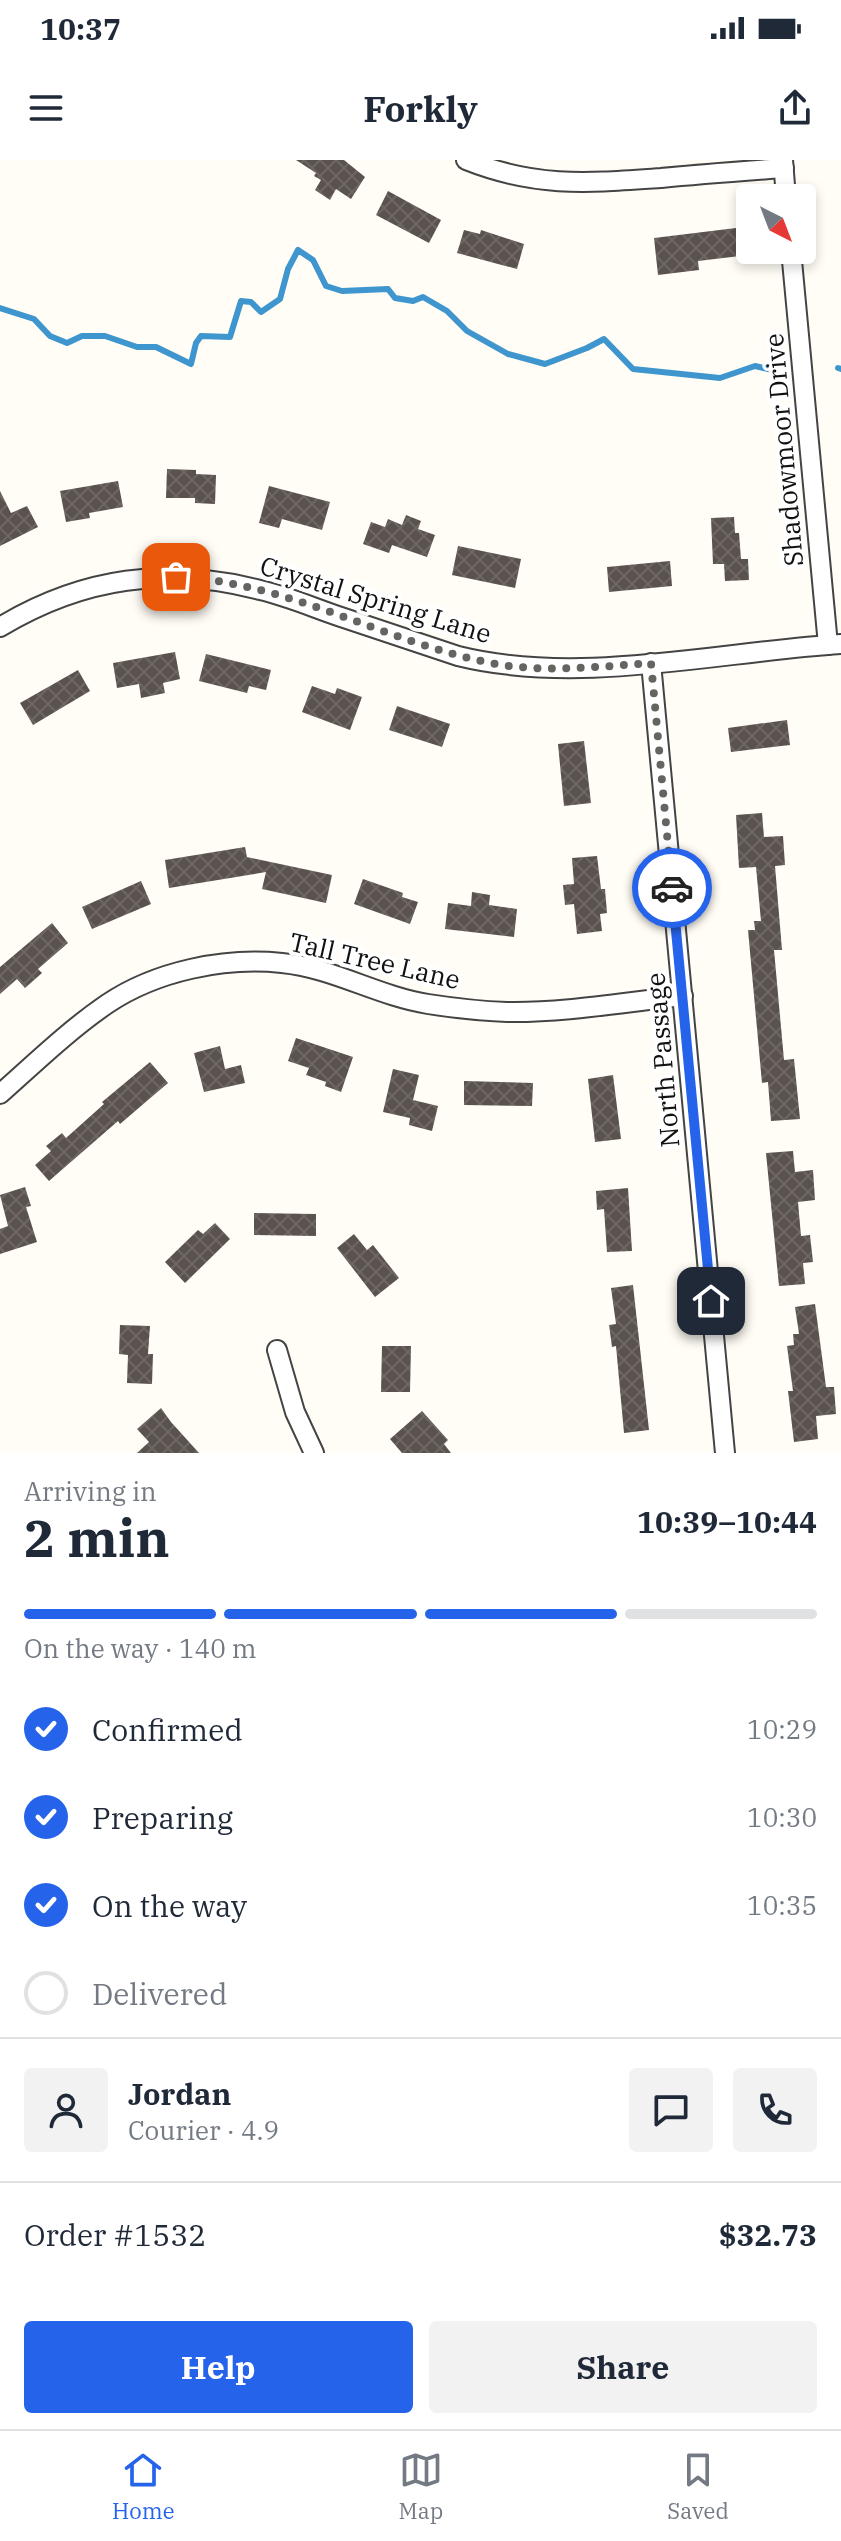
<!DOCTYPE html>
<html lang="en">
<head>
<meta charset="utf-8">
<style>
	body { margin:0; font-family:"IBM Plex Serif",serif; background:#f2f2f3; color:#1f2937; height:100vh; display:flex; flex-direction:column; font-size:30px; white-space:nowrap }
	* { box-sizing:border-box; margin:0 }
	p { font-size:26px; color:#747a83 }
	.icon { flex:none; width:44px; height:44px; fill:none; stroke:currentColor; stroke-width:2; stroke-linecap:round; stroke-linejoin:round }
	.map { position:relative; height:1293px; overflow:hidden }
	.details { display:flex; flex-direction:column; background:#fff; flex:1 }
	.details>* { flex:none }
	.needle { width:52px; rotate:138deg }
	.tools { position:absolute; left:736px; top:24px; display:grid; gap:16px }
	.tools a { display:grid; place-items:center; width:80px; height:80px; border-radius:8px; background:#fff; box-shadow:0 4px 12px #0003; font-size:40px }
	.pin { position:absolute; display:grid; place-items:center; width:68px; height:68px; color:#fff; margin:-34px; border-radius:16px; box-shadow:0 4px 12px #0006 }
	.courier { position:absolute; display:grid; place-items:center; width:80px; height:80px; margin:-40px; border:6px solid #2563eb; border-radius:50%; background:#fff; color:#222; box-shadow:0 2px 10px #0007 }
	.head em { font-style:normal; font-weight:800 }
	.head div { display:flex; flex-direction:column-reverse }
	.head { display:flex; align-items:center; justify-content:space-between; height:136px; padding:0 24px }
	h1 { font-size:52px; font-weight:800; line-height:60px }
	.bar { display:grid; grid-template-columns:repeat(4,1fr); gap:12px 8px; align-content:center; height:96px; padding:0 24px }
	.bar i { height:10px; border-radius:6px; background:#e0e1e3 }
	.bar .current { background:#2563eb }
	.bar p { grid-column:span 4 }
	.line { display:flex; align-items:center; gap:20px; padding:0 24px; border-top:2px solid #e0e1e3 }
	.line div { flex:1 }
	.round { display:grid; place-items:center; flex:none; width:84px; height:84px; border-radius:8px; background:#f2f2f3 }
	ol { padding:0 24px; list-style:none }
	li { display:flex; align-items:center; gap:24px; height:88px }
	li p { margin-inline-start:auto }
	li .icon { padding:8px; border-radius:50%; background:#2563eb; color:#fff; stroke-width:4 }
	li:last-child { color:#747a83 }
	li i { width:44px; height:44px; border:4px solid #e0e1e3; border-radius:50% }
	.button { display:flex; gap:16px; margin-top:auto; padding:16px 24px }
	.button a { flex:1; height:92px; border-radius:8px; background:#2563eb; color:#fff; font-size:32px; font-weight:800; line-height:92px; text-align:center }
	.button a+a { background:#f2f2f3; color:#1f2937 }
	.status { display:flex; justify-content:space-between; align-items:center; height:56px; padding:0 40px; background:#fff; direction:ltr }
	.status svg { height:22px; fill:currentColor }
	header { display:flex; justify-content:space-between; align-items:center; height:104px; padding:0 24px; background:#fff; font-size:36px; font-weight:800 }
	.tab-bar { display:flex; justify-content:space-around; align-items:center; height:112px; border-top:2px solid #e0e1e3; background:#fff; font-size:22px; color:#747a83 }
	.tab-bar a { display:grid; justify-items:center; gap:4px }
	.tab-bar .current { color:#2563eb }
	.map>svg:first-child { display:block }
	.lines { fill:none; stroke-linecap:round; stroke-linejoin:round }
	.stream { stroke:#3f96cf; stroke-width:6 }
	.building { fill:url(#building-cross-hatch) }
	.street-casing { stroke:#444; stroke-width:22 }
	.street { stroke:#fff; stroke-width:18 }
	.done { stroke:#646461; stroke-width:8; stroke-dasharray:0 14.4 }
	.route { stroke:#2563eb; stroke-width:10 }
	.labels { text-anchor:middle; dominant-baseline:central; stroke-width:8; stroke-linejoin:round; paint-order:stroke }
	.street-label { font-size:26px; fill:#111; stroke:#fff }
</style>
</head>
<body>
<div class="status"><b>10:37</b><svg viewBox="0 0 49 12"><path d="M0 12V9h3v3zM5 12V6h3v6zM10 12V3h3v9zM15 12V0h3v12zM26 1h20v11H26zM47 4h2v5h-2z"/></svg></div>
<header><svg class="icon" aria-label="menu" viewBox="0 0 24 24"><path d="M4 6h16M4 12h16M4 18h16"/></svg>Forkly<svg class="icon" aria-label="share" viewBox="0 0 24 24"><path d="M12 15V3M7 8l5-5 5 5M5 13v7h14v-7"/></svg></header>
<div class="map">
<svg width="841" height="1293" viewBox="0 0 841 1293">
	<defs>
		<pattern id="building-cross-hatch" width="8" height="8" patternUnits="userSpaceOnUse" patternTransform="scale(2)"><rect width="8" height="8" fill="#5a524d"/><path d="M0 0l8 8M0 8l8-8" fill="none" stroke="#6d6662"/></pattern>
	</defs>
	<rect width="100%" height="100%" fill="#fffdf5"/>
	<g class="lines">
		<g class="stream">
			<path d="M0,148L34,159L50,176L67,183L82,176H105L137,187H156L191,204L196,183L201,176L230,177L241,141L251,142L261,152L280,139L288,109L298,90L313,100L326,126L342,131L388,129L395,138L413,141L423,137L447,151L467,171L508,194L545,204L587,188L604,179L633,209L720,218L755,206L772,210"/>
			<path d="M838,208L841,209"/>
		</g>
	</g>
	<g class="building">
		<path d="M296,0H344L365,17L351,39L336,29L330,40L315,30L321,20L314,16L316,13Z"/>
		<path d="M388,31L441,60L429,83L376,55Z"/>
		<path d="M736,68L740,96L698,101L699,110L658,115L654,78Z"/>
		<path d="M464,70L480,74L481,70L524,84L517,109L457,93Z"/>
		<path d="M167,309L196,310V314L216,315L215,344L195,343V338H166Z"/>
		<path d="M118,321L123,347L89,353L90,358L66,362L60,331Z"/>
		<path d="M269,326L330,342L322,370L282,359L279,368L259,363Z"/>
		<path d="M0,331L11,353L27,346L38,367L0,386Z"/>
		<path d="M406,355L421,361L418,369L435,375L427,397L392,385L389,393L363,384L371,362L385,367L388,359L402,365Z"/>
		<path d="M734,357L735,373H739L741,399H748L749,420L725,421L724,404H713L711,358Z"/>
		<path d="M458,386L521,399L515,428L452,415Z"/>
		<path d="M670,401L672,426L609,432L607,407Z"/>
		<path d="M175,492L180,519L163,523L165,533L141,538L139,524L117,528L113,503Z"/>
		<path d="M206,494L271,510L266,530L249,526L247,533L199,521Z"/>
		<path d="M78,510L90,531L33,565L20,543Z"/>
		<path d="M312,526L335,534L337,528L362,537L350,570L302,552Z"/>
		<path d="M397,546L450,564L442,587L389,570Z"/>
		<path d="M787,560L790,585L731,592L728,568Z"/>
		<path d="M584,581L591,643L564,646L558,584Z"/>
		<path d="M762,653L764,677L783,676L785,705L775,706L782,790H774L784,900L794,899L800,959L771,961L768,922L762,923L748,770H755L754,761H761L756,707L739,708L736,655Z"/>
		<path d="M245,687L247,697L332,715L326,743L262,729L266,712L169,728L165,700Z"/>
		<path d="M597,696L601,729H605L607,753L600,754L602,771L577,774L574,744L565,745L563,725L574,724L572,698Z"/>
		<path d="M363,719L403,733L402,737L418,742L410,764L354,744Z"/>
		<path d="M141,721L151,744L92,769L82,747Z"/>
		<path d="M472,732L490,735L489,745L517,749L514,777L445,769L448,743L471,746Z"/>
		<path d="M52,763L68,783L38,809L42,813L25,828L17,819L0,834V807Z"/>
		<path d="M296,878L353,897L341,932L325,926L326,922L306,915L309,908L288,901Z"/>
		<path d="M220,886L225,909L241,905L245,923L204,932L194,893Z"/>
		<path d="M150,902L168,923L120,964L118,961L49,1021L35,1005L51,991L46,986L62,973L66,978L104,944L102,942Z"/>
		<path d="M393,909L419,915L413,940L438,946L432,971L409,965L410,958L383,952Z"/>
		<path d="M613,915L621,979L595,982L588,919Z"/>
		<path d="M464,921L533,923L532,946L464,945Z"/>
		<path d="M793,991L795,1012L813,1010L815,1040L798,1042L801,1076L810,1075L813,1102L803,1103L805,1124L779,1126L766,993Z"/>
		<path d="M25,1027L31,1046L26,1047L37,1082L0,1094V1069L8,1066L0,1035Z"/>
		<path d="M628,1028L632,1091L607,1092L604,1049L597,1050L596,1031Z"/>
		<path d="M254,1053L316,1054V1076L254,1075Z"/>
		<path d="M215,1063L230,1079L185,1123L165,1102L198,1070L203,1074Z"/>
		<path d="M354,1074L367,1090L373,1085L399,1118L375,1137L337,1088Z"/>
		<path d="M633,1125L649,1270L624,1273L616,1186L612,1187L609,1165L616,1164L611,1128Z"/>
		<path d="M815,1144L826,1227H834L836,1254L816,1256L818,1279L794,1282L788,1231H793L787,1186L794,1185L793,1174H799L795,1147Z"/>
		<path d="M120,1165L150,1166L148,1194H153L152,1224L127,1223L128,1195L119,1194Z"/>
		<path d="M382,1186H411L410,1232H381Z"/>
		<path d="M161,1248L171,1262L199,1293H137L149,1282L137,1269Z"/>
		<path d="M422,1251L448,1280L444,1284L451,1293H402L390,1279Z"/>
	</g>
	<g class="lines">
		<defs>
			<g id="street">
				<path d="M466,0C536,28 588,23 661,18C702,14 743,11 784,8"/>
				<path d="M783,0L786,38"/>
				<path d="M791,90L828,485"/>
				<path d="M0,467C83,417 167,406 260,430C287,436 314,448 341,457C380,470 419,483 458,496C579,526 717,492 841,484"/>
				<path d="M651,503L725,1293"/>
				<path d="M0,934C35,903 69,870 107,844C156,811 224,797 282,803C333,808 378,836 428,844C454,848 480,851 507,852C565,853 625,842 683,836"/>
				<path d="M277,1190L295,1252L314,1293"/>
			</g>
		</defs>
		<use href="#street" class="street-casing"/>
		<use href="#street" class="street"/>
	</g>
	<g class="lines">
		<path class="done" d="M176,417C283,421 378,478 481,501C536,514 595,507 651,503L672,728"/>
		<path class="route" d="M672,728L711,1141"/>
	</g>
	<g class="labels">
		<g class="street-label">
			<text transform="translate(783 290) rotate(-95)">Shadowmoor Drive</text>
			<text transform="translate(376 439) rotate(17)">Crystal Spring Lane</text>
			<text transform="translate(375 800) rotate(13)">Tall Tree Lane</text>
			<text transform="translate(662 900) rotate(-95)">North Passage</text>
		</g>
	</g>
</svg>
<div class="tools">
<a><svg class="needle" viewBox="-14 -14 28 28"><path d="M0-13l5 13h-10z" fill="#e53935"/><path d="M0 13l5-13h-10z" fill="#747a83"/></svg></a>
</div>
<div class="pin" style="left:176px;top:417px;background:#ea580c"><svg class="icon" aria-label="bag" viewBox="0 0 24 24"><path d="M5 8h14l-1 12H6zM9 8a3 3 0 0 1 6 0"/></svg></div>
<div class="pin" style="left:711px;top:1141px;background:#1f2937"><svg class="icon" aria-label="home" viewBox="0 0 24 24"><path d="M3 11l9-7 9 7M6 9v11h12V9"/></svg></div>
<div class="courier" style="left:672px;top:728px"><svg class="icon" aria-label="car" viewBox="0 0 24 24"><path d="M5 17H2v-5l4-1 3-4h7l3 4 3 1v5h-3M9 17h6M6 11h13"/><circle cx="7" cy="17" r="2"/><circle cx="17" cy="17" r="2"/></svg></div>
</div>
<section class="details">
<div class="head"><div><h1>2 min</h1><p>Arriving in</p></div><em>10:39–10:44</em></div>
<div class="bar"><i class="current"></i><i class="current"></i><i class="current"></i><i></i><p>On the way · 140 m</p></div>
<ol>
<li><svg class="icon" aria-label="check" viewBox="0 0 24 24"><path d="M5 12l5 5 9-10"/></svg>Confirmed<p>10:29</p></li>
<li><svg class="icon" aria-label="check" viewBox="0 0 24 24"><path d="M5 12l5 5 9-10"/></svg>Preparing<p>10:30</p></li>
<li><svg class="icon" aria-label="check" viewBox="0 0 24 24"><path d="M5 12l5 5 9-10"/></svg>On the way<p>10:35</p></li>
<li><i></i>Delivered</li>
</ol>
<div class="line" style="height:144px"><a class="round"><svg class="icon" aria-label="person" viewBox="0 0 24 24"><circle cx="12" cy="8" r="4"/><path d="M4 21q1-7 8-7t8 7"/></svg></a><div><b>Jordan</b><p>Courier · 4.9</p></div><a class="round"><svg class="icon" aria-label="chat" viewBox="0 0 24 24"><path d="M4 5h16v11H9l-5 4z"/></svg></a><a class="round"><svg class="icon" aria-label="phone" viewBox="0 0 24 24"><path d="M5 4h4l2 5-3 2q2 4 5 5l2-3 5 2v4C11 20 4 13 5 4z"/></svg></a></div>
<div class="line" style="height:104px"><div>Order #1532</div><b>$32.73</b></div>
<div class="button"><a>Help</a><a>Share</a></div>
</section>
<nav class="tab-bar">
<a class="current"><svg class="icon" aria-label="home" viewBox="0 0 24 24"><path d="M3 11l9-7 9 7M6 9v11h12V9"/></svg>Home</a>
<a><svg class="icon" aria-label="map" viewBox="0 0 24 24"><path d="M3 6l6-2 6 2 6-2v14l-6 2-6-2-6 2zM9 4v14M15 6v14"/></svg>Map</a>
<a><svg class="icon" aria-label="saved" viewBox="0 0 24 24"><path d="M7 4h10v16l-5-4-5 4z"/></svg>Saved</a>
</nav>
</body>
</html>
